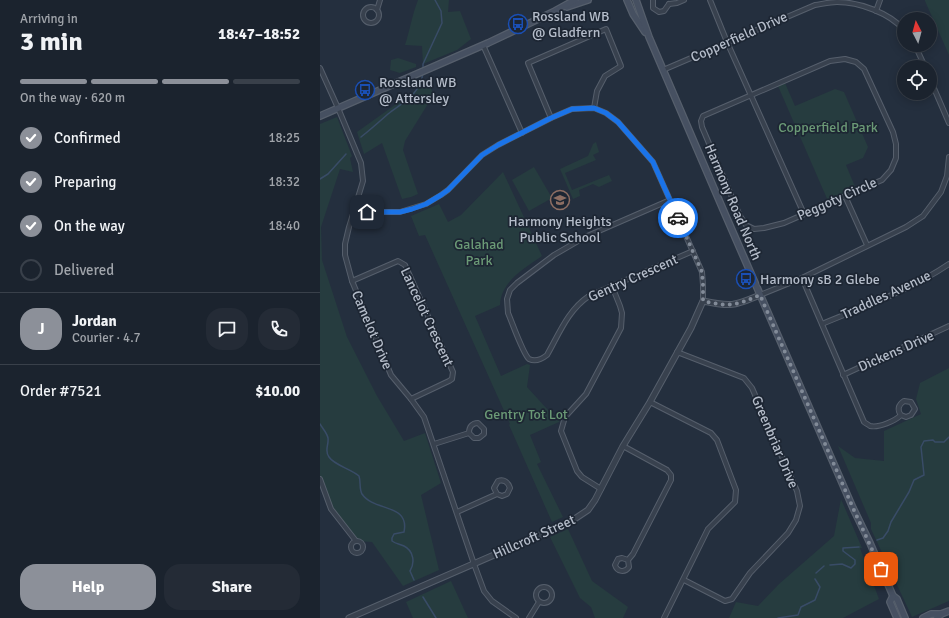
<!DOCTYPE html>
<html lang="en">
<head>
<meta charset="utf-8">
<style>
	body { margin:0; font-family:Signika,sans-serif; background:#242b36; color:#f1f3f6; height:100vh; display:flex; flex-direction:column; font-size:15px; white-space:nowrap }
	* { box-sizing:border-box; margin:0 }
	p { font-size:13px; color:#a0a4aa }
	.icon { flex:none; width:22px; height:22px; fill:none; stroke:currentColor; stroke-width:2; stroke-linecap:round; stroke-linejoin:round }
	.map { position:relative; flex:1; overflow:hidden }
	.side { display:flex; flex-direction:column; background:#1b232e; width:320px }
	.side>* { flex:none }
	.needle { width:26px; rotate:354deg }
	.fabs { position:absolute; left:577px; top:12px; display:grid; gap:8px }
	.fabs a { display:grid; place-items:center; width:40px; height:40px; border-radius:50%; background:#1b232e; box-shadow:0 2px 10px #0003,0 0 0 1px #39404a; font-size:20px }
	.pin { position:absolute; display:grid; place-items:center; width:34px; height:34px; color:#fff; margin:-17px; border-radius:8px; box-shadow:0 2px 6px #0006 }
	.courier { position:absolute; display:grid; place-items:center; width:40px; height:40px; margin:-20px; border:3px solid #1a73e8; border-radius:50%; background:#fff; color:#222; box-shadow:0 1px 5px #0007 }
	.overview em { font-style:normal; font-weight:700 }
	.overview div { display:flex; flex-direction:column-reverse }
	.overview { display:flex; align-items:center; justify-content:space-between; height:68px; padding:0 20px }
	h1 { font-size:26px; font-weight:700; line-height:30px }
	.bar { display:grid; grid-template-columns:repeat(4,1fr); gap:6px 4px; align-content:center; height:48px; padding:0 20px }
	.bar i { height:5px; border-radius:3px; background:#39404a }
	.bar .selected { background:#8c9099 }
	.bar p { grid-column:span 4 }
	.line { display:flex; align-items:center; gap:10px; padding:0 20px; border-top:1px solid #39404a }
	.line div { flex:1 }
	.round { display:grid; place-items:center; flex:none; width:42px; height:42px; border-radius:16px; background:#242b36 }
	ol { padding:0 20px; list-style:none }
	li { display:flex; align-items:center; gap:12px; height:44px }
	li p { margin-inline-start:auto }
	li .icon { padding:4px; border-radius:50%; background:#8c9099; color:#fff; stroke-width:4 }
	li:last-child { color:#a0a4aa }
	li i { width:22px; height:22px; border:2px solid #39404a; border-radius:50% }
	.action { display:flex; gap:8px; margin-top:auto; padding:8px 20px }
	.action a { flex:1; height:46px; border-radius:16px; background:#8c9099; color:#fff; font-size:16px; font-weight:700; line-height:46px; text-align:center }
	.action a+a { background:#242b36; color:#f1f3f6 }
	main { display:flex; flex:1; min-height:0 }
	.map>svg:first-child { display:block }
	.green { fill:#263c3f }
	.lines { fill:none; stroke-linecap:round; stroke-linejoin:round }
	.stream { stroke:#394c67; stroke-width:1.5 }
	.minor-casing { stroke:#565f6c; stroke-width:6 }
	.tertiary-casing { stroke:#565f6c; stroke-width:7 }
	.secondary-casing { stroke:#565f6c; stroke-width:8 }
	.minor { stroke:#38414e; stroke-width:4 }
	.tertiary { stroke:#38414e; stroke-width:5 }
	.secondary { stroke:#465061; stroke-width:5.5 }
	.done { stroke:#828b98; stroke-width:4; stroke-dasharray:0 7.2 }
	.route { stroke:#1a73e8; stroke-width:5 }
	.labels { text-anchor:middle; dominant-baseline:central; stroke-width:3.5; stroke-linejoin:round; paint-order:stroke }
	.poi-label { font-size:14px; fill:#b4bcc9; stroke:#1d2633; text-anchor:start }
	.street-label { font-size:14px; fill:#b4bcc9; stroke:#1d2633 }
	.park-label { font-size:14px; fill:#6b9a76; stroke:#1d2633 }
</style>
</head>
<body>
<main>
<section class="side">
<div class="overview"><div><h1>3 min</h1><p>Arriving in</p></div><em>18:47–18:52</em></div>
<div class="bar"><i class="selected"></i><i class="selected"></i><i class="selected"></i><i></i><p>On the way · 620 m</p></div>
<ol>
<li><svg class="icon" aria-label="check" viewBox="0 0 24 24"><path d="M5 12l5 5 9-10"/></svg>Confirmed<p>18:25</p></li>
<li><svg class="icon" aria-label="check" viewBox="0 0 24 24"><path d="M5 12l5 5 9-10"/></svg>Preparing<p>18:32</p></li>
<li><svg class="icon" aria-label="check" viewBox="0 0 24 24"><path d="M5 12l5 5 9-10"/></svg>On the way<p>18:40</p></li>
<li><i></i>Delivered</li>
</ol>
<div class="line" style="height:72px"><b class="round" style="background:#8c9099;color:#fff">J</b><div><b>Jordan</b><p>Courier · 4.7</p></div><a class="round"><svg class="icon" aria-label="chat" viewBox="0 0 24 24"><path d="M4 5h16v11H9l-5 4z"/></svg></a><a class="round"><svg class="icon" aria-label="phone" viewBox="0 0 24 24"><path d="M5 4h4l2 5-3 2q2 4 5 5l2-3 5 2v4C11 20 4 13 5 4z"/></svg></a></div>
<div class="line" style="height:52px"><div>Order #7521</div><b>$10.00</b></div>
<div class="action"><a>Help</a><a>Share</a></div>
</section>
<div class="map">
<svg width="629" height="618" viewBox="0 0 629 618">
	<rect width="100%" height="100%" fill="#242f3e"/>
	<g class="green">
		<path d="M98,0H129L128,12L140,11L151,39L137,50L103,64L102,46L85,45C90,30 92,15 98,0Z"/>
		<path d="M605,0H629V55L605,1Z"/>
		<path d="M78,58L96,64V67L80,73L70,70L71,60Z"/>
		<path d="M107,82L114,94L85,141L83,150L98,194L91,197L82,199L62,143L44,154L37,132Z"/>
		<path d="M465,83L475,106L515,89L524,92L548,147L543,158L526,165L536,189L508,201L458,86Z"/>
		<path d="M17,117L32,156L30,158L33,172L20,169L1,227L2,260L27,337L57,396L84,441L105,433L121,483L101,495L119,570L83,586L52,542L36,541L11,509L0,479V124Z"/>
		<path d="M276,142L279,152L273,155L276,160L245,173L252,190L289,175L292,181L279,187L273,184L259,190L260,196L253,199L240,169L268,156L273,144Z"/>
		<path d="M214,167L232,198L209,211L192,180Z"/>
		<path d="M183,172L222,256C205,268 181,281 180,305L155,316L181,376L207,364L210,365L207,387L228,410L240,419L239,422L210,435L221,462L217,464L243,517L232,522L189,425L190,424L105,235L99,236L91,216L119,204L128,222L141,215Z"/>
		<path d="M629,368V601L592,617L551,529V523L518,446L535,458L564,461V431L601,414L596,399L600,383Z"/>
		<path d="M521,499L542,548H540L559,599L523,618H409L416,602L438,606L459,584L514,536Z"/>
		<path d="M248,529L272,581L308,607L303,618H275L271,607L260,598L230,537Z"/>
		<path d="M131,581L148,618H93L86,602Z"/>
	</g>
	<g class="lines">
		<g class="stream">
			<path d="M103,69V64L122,23L121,11L115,0"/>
			<path d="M41,137C50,130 59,122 68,114C83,102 101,94 103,72"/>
			<path d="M0,179L8,174L26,154"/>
			<path d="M0,424C3,429 7,433 8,438C9,445 4,451 9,457C14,465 31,469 39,476C41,482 39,489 42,494C54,512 90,503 84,532L74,534L72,538V541C76,544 80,544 84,546C94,551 95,563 90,571L94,580"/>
			<path d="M557,540L563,538L568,531L571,522L589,492L594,480L604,475L601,447L604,441L613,440L615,442H624L629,437"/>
			<path d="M510,565L522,564L531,568L535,564V560L523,551V548L539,547"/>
			<path d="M496,573L504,566"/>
			<path d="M103,597L116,618"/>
			<path d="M458,618L478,615L481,607L495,600L500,587L495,579"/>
		</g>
		<defs>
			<g id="minor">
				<path d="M333,0V8L339,12L344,11L349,4"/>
				<path d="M390,0L407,42L484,214"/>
				<path d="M349,4L357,3L364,0"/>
				<circle cx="51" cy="15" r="8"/>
				<path d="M57,10L60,0"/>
				<path d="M556,11L560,0"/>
				<path d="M163,45L202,133"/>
				<path d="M595,45L605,67"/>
				<path d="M525,59L536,62L544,69L573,132L576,144V158L571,170L562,180L464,223L444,228L434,229L426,225L420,216L382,127L381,121L383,116L510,61Z"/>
				<path d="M0,68L18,108L41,163L43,181L29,227L25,244V255L32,281L71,375L91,399L104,417L154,564L164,591L172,601L196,618"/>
				<path d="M343,70L495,5C502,4 510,2 517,2C539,2 570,13 584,30"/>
				<path d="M610,79L629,123"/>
				<path d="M231,118L208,63L286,29L301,66L285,76L277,91L274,108"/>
				<path d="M525,196L547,245"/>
				<path d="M350,200L265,237L234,255L197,283L190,290L187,299L188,313C192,322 203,354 209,359C215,362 222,359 227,355C239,334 248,310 269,296L373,251"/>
				<path d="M35,212H80L106,204L121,195L128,190L162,155L178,145L231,118L252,109L274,108L286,113L298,122L333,162L382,272L383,285V301"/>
				<path d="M482,278L544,422C545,423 549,425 550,426C559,428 575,421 581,415L586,417L591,415L595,409L591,402L584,401C578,405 577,410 581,415"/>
				<path d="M32,281L78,261L85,265L133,372L132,379L129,381L91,399"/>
				<path d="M440,295L482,278L586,227L603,216L621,192L627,176L629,157"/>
				<path d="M502,324C545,306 591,290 629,264"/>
				<path d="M357,352L424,378L432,388L477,491L480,506L476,520L468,533L430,573L412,599L405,601L364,580"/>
				<path d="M523,375L629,326"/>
				<path d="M330,402L391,433L397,440L416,490L415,502L388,529L344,618"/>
				<path d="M114,444L149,433C149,427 152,423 158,423L164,429V434L159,438H154L149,433"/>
				<path d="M303,446L347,470L351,475V480L313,554L308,560L302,558L298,559L295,565C297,572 305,573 309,567L308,560"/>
				<path d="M0,479L11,509L36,541"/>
				<path d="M281,489L262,477L257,471L241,431L245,417L266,394L301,328L302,313L300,306L292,286"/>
				<path d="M137,512L177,494L174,488L178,481C184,479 188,482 190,488L187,494L182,496L177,494"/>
				<circle cx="37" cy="547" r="6"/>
				<circle cx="224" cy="595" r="8"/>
				<path d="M209,618L219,602"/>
			</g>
			<path id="tertiary" d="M29,618L250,522L268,510L275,500L303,446L330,402L371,328L383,301C411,307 414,306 440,295"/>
			<g id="secondary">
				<path d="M307,0L313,14L325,32"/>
				<path d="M316,0L329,37L405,214L533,508L550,543L573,596L577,599L585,618"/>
				<path d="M247,7L268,0"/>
				<path d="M0,116L168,43L235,11L255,0"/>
				<path d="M573,596L570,602L577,618"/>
				<path d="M603,618L611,614H621"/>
				<path d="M617,618L621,614L629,611"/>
			</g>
		</defs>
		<use href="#minor" class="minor-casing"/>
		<use href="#tertiary" class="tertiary-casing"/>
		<use href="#secondary" class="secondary-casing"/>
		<use href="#minor" class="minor"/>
		<use href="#tertiary" class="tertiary"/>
		<use href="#secondary" class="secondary"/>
	</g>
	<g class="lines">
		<path class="done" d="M358,218L382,272L383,285V301C410,307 414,306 440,295L533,508L561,569"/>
		<path class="route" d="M47,212H80L92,209L106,204L121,195L128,190L162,155L178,145L231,118L252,109L274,108L286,113L298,122L333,162L358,218"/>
	</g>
	<defs>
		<symbol id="bus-ring" viewBox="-11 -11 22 22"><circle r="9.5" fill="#1d2633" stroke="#1a4fb4" stroke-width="1.5"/><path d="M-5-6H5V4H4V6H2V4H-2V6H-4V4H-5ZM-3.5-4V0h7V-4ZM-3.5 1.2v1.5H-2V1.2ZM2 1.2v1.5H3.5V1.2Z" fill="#1a4fb4"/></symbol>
		<symbol id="school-ring" viewBox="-11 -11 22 22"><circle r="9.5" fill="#1d2633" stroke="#8d6e63" stroke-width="1.5"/><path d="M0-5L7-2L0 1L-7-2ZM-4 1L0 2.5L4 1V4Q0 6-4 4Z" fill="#8d6e63"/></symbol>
	</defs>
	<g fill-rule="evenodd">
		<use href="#bus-ring" x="187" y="13" width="22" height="22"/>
		<use href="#bus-ring" x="34" y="79" width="22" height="22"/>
		<use href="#school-ring" x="229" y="189" width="22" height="22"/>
		<use href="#bus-ring" x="415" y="268" width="22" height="22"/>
	</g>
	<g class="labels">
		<g class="poi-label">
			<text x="212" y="16">Rossland WB<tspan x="212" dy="16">@ Gladfern</tspan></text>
			<text x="59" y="82">Rossland WB<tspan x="59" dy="16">@ Attersley</tspan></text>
			<text x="240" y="221" text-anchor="middle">Harmony Heights<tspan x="240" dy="16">Public School</tspan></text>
			<text x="440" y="279">Harmony sB 2 Glebe</text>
		</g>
		<g class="street-label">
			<text transform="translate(419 37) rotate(-24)">Copperfield Drive</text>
			<text transform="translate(517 199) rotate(-24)">Peggoty Circle</text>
			<text transform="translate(413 202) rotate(67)">Harmony Road North</text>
			<text transform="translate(313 278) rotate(-24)">Gentry Crescent</text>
			<text transform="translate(566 295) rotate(-25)">Traddles Avenue</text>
			<text transform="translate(107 317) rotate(65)">Lancelot Crescent</text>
			<text transform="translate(52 330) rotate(67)">Camelot Drive</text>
			<text transform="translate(576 351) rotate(-24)">Dickens Drive</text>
			<text transform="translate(455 442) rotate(67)">Greenbriar Drive</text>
			<text transform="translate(214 537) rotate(-24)">Hillcroft Street</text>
		</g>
		<g class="park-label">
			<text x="508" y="127">Copperfield Park</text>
			<text x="159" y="244">Galahad<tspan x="159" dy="16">Park</tspan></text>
			<text x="206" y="414">Gentry Tot Lot</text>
		</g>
	</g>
</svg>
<div class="fabs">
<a><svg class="needle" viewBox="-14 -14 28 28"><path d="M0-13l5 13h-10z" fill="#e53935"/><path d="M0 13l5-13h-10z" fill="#a0a4aa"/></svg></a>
<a><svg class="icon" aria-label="locate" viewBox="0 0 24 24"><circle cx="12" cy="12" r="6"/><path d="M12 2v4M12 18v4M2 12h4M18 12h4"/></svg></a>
</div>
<div class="pin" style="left:561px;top:569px;background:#ea580c"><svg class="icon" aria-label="bag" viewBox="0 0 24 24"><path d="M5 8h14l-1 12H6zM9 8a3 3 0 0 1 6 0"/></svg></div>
<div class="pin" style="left:47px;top:212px;background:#1f2937"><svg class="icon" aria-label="home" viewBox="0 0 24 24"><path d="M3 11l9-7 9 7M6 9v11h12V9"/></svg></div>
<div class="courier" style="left:358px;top:218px"><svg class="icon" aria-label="car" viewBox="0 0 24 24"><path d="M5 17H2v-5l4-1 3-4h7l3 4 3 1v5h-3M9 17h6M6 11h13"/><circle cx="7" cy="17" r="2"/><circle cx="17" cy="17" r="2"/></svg></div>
</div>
</main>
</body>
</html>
